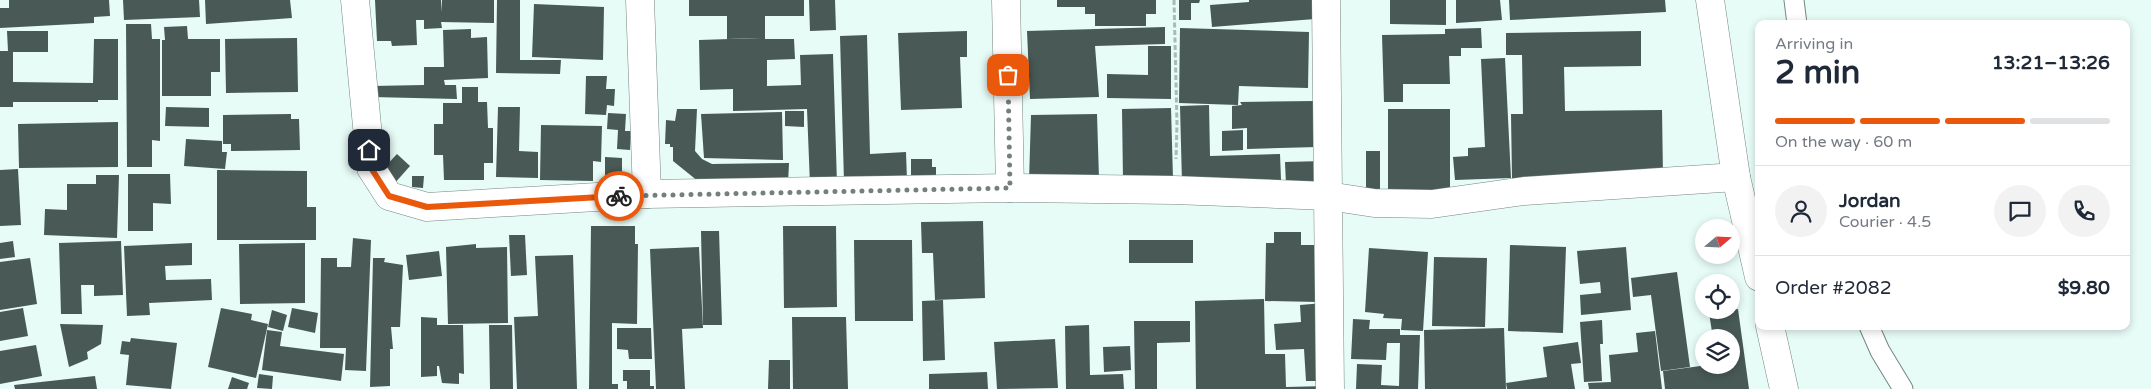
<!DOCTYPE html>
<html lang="en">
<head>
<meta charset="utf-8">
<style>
	body { margin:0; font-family:"Varela Round",sans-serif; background:#f2f2f3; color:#1f2937; height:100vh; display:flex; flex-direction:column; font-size:19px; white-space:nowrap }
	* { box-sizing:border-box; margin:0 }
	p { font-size:16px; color:#747a83 }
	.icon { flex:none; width:28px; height:28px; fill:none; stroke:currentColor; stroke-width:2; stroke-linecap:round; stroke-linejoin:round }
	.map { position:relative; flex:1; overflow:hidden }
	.side { position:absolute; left:1755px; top:20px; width:375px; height:310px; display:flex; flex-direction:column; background:#fff; border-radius:10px; box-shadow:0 2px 8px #0003 }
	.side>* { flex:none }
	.needle { width:32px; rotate:71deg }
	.tools { position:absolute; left:1695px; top:219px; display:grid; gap:10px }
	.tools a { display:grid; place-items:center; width:45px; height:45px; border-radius:50%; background:#fff; box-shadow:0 2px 8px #0003; font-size:25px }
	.pin { position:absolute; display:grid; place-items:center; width:42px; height:42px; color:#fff; margin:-21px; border-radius:10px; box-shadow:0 2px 8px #0006 }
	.courier { position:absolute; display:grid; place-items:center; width:50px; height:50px; margin:-25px; border:4px solid #ea580c; border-radius:50%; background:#fff; color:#222; box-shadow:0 1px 6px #0007 }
	.headline em { font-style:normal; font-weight:800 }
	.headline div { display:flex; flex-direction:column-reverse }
	.headline { display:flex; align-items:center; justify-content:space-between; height:85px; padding:0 20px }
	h1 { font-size:32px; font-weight:800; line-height:38px }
	.bar { display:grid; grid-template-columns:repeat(4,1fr); gap:8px 5px; align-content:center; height:60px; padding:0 20px }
	.bar i { height:6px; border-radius:4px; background:#e0e1e3 }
	.bar .selected { background:#ea580c }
	.bar p { grid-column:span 4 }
	.line { display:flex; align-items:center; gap:12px; padding:0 20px; border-top:1px solid #e0e1e3 }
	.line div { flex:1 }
	.round { display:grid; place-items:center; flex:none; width:52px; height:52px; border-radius:26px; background:#f2f2f3 }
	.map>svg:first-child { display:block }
	.building { fill:#485956 }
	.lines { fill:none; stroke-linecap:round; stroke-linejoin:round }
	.lane-casing { stroke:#748683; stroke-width:21 }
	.street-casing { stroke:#748683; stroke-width:29 }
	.path { stroke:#aabab7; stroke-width:3; stroke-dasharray:5 2.5; stroke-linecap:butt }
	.lane { stroke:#fff; stroke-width:19 }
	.street { stroke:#fff; stroke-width:28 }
	.done { stroke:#74807e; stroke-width:5; stroke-dasharray:0 9 }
	.route { stroke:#ea580c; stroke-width:6 }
</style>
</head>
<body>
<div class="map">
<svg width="2151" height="389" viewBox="0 0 2151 389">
	<rect width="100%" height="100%" fill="#e7fbf7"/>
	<g class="building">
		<path d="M9,0H109L110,16L94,17V23L0,28V8H9Z"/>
		<path d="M123,0H199L200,17L124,20Z"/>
		<path d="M205,0H290L292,18L206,24Z"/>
		<path d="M375,0H441V12L442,0H494V23L441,22L442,28L424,29V20H416L417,45L392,46L391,41H377Z"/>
		<path d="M497,0H520V60H561L560,74L496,73Z"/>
		<path d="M689,0H804V16H765V39H794L795,59L767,60V86L801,85L800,55L833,54L837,184L810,185L807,109L733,111V89L700,90L699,40L761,38L727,39V16H689Z"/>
		<path d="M809,0H835L836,30L810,31Z"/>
		<path d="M1057,0H1156V14H1146V26H1095V14H1085V7H1057Z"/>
		<path d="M1179,0H1200L1199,3H1191V20H1179Z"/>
		<path d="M1249,0H1314L1315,19L1212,27L1210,5L1249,2Z"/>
		<path d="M1390,0H1446V25L1390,24Z"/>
		<path d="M1456,0H1500L1502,20L1456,23Z"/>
		<path d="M1509,0H1665L1666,12L1510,20Z"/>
		<path d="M534,4L604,7L603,60L532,57Z"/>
		<path d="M126,24H151L152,39H160V141L152,140V167H127Z"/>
		<path d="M187,26L188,39H220V72H211V96H162V40H165L164,27Z"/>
		<path d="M1165,27V44L1095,46L1099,97L1030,99L1027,31Z"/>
		<path d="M1180,28L1309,32L1308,88L1239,86L1238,105L1179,103Z"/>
		<path d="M1481,28L1482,48H1461V56H1449L1450,84H1403V102H1384L1382,35L1445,34V29Z"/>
		<path d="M471,29V38L487,37L488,78L444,80L445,85H456L457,99L372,97V86L424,85V67H444L443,30Z"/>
		<path d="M7,31H48V52H13V82L93,83L94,39H118V100H98V102H13V107H0V51H8Z"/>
		<path d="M967,31V57H960L962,108L901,110L898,33Z"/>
		<path d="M1641,31V66L1564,67L1565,111L1662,110L1663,177L1512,178L1511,114H1523L1522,55H1506V33Z"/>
		<path d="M867,35L870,154L906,152L907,181L844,182L840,36Z"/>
		<path d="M297,38L298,92L226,93L225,39Z"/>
		<path d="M1148,46H1171V99L1107,98V74L1148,75Z"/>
		<path d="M1505,58L1511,178L1455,180L1453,157L1468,156V148L1485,147L1481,59Z"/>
		<path d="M586,76H607L606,89H615L614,106L607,105L606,115L585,114Z"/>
		<path d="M462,87H478V102H487L488,128H493V163H484V180H444L443,155H434V124H443V103H462Z"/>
		<path d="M1316,101L1317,147L1247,149V128L1232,129V106L1242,105L1240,102Z"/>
		<path d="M1209,105L1210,156L1280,154L1281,180L1182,183L1180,106Z"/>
		<path d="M166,107L209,108V127L165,126Z"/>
		<path d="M498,107H520L519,151L538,152V178L496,177Z"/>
		<path d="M1171,108L1173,179L1123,180L1122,109Z"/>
		<path d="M677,109H697L695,151L702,159L712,164L789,163L788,184L704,186L673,161V147H670V144H665L666,120L675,121Z"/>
		<rect x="1388" y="109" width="62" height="81"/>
		<path d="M785,111H804V127L785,126Z"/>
		<path d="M782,112L783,160L704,158L701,114Z"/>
		<path d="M608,113L626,114L625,131H631L630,150L617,149L618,130L607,129Z"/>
		<path d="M291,114V119H299L300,150L231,151V144H223V115Z"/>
		<path d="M1097,114L1099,179L1029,181L1031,115Z"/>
		<path d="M118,122V167L19,168L18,124Z"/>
		<path d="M541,125L602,126L601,162L593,161V181L540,180Z"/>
		<path d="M1243,130V150L1222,151V131Z"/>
		<path d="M186,139L222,141V152H227L225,169L184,166Z"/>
		<rect x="1366" y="151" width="14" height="46"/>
		<path d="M397,154L410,166L394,184L381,171Z"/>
		<path d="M605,157L622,158V175H605Z"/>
		<path d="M911,159H932V167H936V180H911Z"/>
		<path d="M1324,161V185H1286L1285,162Z"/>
		<path d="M18,169L21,225L0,226V170Z"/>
		<path d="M217,170L307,171V207H316V240H217Z"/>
		<path d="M128,174H170L171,204L153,203V231H128Z"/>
		<path d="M96,175H119L117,238L44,235L45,209L67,210V184H96Z"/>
		<path d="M412,176H424L423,188L412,187Z"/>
		<path d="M983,221L985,298L935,300L933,253H922L921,222Z"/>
		<path d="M591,226H635V244H638L637,324L612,323V384H618V389H589Z"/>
		<path d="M783,226H836L837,307L784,308Z"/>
		<path d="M701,231H719L722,325H703Z"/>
		<path d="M1274,232H1301V245H1320L1319,302L1265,301L1266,243H1274Z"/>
		<path d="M509,235H525L527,275L511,276Z"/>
		<path d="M353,238L371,240L366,371L345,370L346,348H320L321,258H337V267H351Z"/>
		<path d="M854,240H912L913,321H855Z"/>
		<rect x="1129" y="240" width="64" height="23"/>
		<path d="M13,241L15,257L0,259V243Z"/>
		<path d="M121,241L123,295L94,296V285H81L82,314H61L59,243Z"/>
		<path d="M192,243V265L165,266L166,280L211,279L212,300L149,303L150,315L127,316L124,246Z"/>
		<path d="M305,243V303L240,304L239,244Z"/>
		<path d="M476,244V248L507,247L508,323L448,324L446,247Z"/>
		<path d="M1510,245L1566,247L1563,333L1508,331Z"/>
		<path d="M699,247L703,328L682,329L685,389H656L650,249Z"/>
		<path d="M1626,247L1631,310L1581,315L1580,295L1601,293L1600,282L1580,284L1577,251Z"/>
		<path d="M1369,248L1428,252L1423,331L1401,330L1402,319L1383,318L1384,314L1365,312Z"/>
		<path d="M439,251L442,276L409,280L406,255Z"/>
		<path d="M573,255L577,389H517L514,317L538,316L535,256Z"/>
		<path d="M1434,257L1487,258L1485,327L1432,326Z"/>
		<path d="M30,258L37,304L0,310V262Z"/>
		<path d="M373,258H385L384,262L403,265L400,327H391L393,349H390V386L370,387Z"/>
		<path d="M1677,272L1690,367L1661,371L1651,295L1633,297L1631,278Z"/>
		<path d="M1264,299L1265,354H1285L1286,387L1327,386V389H1196L1195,301Z"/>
		<path d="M943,300L945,360L923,361L922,301Z"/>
		<path d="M1324,303L1328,381H1306L1304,349L1276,350L1274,324L1301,322L1300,305Z"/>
		<path d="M23,308L28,336L0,341V312Z"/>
		<path d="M221,308L252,314L251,320L268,324L256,378L208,367Z"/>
		<path d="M292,308L318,313L315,333L288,327Z"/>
		<path d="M1738,309L1749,389H1665L1663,371L1708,365H1731V338H1713L1709,313Z"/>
		<path d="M272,310L287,315L283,331L268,327Z"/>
		<path d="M421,317L437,318V325H463L464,374L459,373V384L442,383L439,366H437V376L421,377Z"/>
		<path d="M792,317H846L848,389H793Z"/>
		<path d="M1353,319L1370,320L1369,329H1400V335H1420L1418,389H1356L1357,364L1382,365L1381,385L1399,386L1400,343H1387L1386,360L1351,359Z"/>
		<path d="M1602,320L1603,344H1600L1602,381L1584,382L1580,322Z"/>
		<path d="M1134,321H1190V342L1157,343V389H1135Z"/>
		<path d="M60,324L103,325L101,344L87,352L88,359L69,367Z"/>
		<path d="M489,325H512L513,389H490Z"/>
		<path d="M1089,325L1090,375L1123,374L1124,389H1066L1065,326Z"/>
		<path d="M617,328H651L652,359H629L628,350L617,349Z"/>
		<path d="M1504,328L1506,389H1425L1424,330Z"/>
		<path d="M267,330L282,332L280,346L344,354L341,381L262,370Z"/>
		<path d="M1655,331L1662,389H1589L1588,383L1611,382L1609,355L1638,352L1636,333Z"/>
		<path d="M131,338L177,343L171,389L126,385L129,355L120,354L122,341L130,342Z"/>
		<path d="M1055,339L1058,388L997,389L994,342Z"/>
		<path d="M1578,342L1581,363L1571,364L1575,389H1507L1506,383L1547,377L1543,347Z"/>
		<path d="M36,345L42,376L0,384V351Z"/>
		<path d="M1130,346L1131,370L1104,372L1103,347Z"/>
		<path d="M769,360H790V389H768Z"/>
		<path d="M623,370H650V386H654V389H627V381H623Z"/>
		<path d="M987,372L988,389H929V374Z"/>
		<path d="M259,374L273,376L272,389L257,388Z"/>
		<path d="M95,376L97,389H15L14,385Z"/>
		<path d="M232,377L249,383L247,389H228Z"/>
	</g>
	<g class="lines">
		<defs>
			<g id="lane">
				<path d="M1794,0L1797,24"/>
				<path d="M1869,326L1880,351L1903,389"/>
			</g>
			<g id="street">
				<path d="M355,0L371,168L389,196L427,207L647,194L1010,188L1174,190L1328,196L1374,203L1432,204L1524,191L1736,177"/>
				<path d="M640,0L647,194"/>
				<path d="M1006,0L1010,188"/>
				<path d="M1326,0L1330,389"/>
				<path d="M1710,0L1736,177L1759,277"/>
				<path d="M1770,326L1784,389"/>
			</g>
		</defs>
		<use href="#lane" class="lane-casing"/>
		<use href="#street" class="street-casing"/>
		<path class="path" d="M1174,0L1177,124L1176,159"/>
		<use href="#lane" class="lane"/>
		<use href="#street" class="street"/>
	</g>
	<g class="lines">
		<path class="done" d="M619,196L1010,188L1008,75"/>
		<path class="route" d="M369,150L371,168L389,196L427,207L619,196"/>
	</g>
</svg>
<div class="tools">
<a><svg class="needle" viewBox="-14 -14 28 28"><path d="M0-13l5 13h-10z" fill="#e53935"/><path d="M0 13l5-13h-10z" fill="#747a83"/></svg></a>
<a><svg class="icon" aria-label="locate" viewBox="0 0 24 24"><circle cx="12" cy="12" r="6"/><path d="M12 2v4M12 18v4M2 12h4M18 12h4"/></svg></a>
<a><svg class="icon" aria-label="layers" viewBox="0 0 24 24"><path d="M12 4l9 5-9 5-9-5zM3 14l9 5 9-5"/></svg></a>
</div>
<div class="pin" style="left:1008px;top:75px;background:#ea580c"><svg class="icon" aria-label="bag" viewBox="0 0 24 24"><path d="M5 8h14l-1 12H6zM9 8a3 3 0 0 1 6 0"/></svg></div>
<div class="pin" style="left:369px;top:150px;background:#1f2937"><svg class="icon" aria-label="home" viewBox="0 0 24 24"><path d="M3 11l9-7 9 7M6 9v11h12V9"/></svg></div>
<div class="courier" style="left:619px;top:196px"><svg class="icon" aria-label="bike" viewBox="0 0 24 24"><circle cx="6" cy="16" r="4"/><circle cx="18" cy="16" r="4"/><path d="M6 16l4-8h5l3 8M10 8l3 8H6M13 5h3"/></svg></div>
<section class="side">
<div class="headline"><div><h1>2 min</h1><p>Arriving in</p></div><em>13:21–13:26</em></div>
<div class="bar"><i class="selected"></i><i class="selected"></i><i class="selected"></i><i></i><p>On the way · 60 m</p></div>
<div class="line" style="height:90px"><a class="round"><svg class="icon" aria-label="person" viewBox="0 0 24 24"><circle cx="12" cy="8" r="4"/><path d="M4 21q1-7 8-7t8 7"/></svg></a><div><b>Jordan</b><p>Courier · 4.5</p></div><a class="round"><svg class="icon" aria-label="chat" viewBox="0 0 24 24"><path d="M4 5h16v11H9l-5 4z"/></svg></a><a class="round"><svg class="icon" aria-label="phone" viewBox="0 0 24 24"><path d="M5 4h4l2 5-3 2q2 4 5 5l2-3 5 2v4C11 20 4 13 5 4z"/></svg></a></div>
<div class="line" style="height:65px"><div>Order #2082</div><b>$9.80</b></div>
</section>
</div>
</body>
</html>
